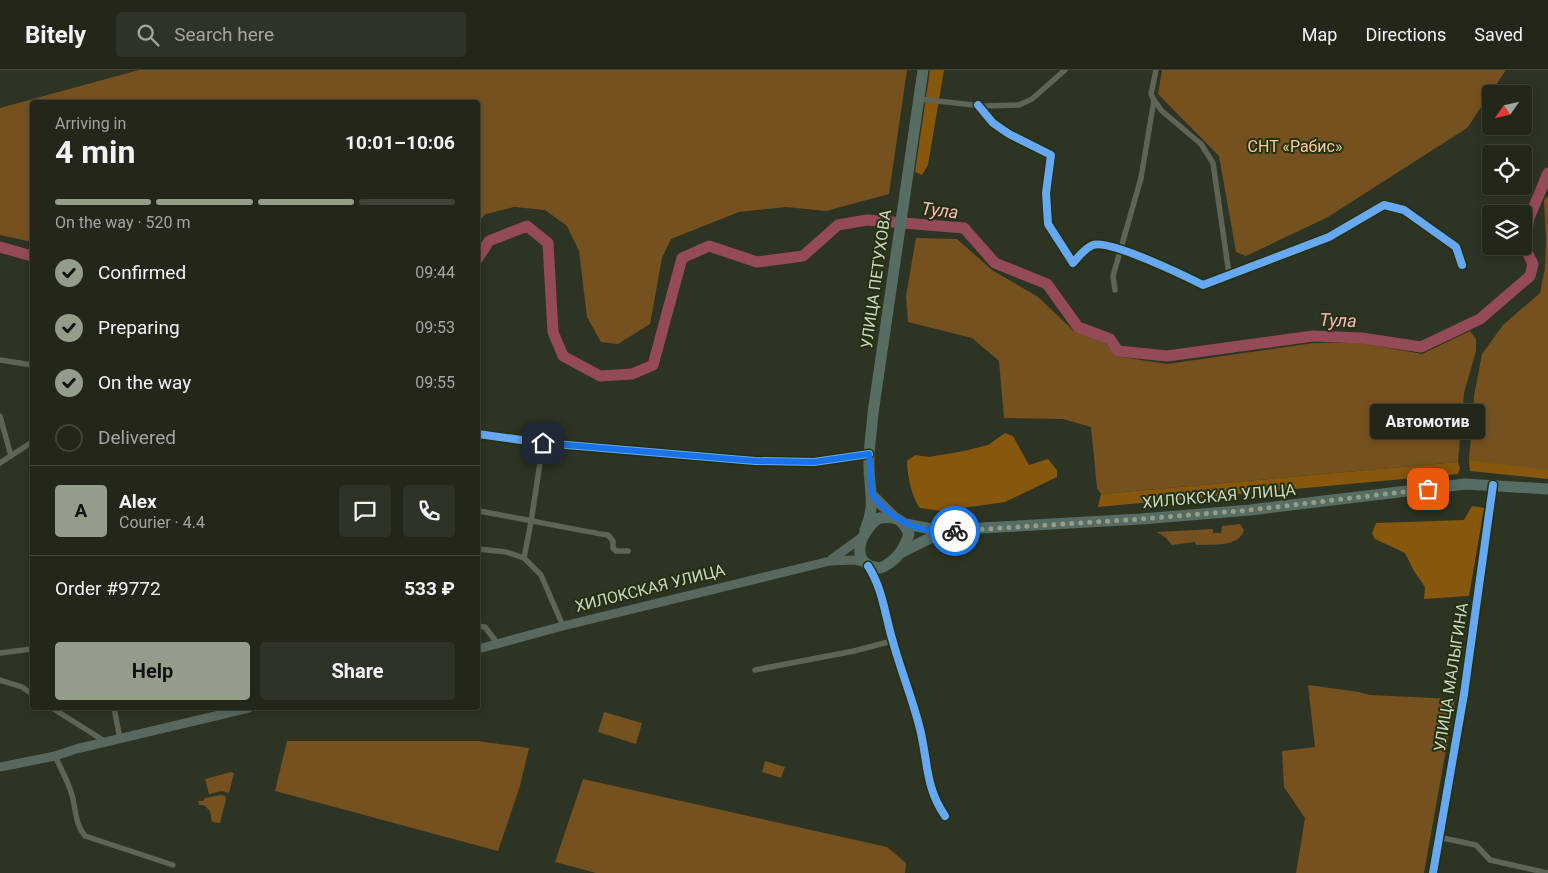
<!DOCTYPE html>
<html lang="en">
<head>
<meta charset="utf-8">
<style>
	body { margin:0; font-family:Roboto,sans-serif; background:#2e3327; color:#f1f3f6; height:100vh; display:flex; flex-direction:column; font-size:19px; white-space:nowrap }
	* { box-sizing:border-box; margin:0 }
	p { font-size:16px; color:#a2a5a2 }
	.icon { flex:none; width:28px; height:28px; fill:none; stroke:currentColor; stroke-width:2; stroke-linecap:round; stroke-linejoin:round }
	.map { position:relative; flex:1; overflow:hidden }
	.sheet { position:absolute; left:30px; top:30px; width:450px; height:610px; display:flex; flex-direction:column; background:#22271a; border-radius:5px; box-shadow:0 2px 8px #0003,0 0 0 1px #3f4439 }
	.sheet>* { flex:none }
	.needle { width:32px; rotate:236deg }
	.controls { position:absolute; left:1482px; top:15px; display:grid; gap:10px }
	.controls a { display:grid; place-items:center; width:50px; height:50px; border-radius:5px; background:#22271a; box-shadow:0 2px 8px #0003,0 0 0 1px #3f4439; font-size:25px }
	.pin { position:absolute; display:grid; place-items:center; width:42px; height:42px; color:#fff; margin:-21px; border-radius:10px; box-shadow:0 2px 8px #0006 }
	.courier { position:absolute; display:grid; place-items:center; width:50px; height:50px; margin:-25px; border:4px solid #1a73e8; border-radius:50%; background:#fff; color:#222; box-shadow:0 1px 6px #0007 }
	.bubble { position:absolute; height:35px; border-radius:5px; background:#22271a; box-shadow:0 2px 8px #0003,0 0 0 1px #3f4439; font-size:16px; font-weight:700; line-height:35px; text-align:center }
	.headline em { font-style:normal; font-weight:700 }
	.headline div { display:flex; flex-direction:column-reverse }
	.headline { display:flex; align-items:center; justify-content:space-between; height:85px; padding:0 25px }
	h1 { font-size:32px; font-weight:700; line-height:38px }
	.bar { display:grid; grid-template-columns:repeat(4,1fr); gap:8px 5px; align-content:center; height:60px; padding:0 25px }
	.bar i { height:6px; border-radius:4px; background:#3f4439 }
	.bar .on { background:#949d8a }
	.bar p { grid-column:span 4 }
	.line { display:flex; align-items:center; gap:12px; padding:0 25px; border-top:1px solid #3f4439 }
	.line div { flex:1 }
	.round { display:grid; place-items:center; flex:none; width:52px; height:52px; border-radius:5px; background:#2e3327 }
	ol { padding:0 25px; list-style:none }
	li { display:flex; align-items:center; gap:15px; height:55px }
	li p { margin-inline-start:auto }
	li .icon { padding:5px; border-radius:50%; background:#949d8a; color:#111; stroke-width:4 }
	li:last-child { color:#a2a5a2 }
	li i { width:28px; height:28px; border:2px solid #3f4439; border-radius:50% }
	.primary-button { display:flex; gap:10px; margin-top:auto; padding:10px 25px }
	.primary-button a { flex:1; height:58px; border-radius:5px; background:#949d8a; color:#111; font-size:20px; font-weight:700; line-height:58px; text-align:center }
	.primary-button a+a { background:#2e3327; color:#f1f3f6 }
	header { display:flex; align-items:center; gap:30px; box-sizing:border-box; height:70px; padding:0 25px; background:#22271a; border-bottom:1px solid #3f4439 }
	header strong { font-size:24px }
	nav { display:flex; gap:28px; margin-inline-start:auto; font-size:18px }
	.search { width:350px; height:45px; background:#2e3327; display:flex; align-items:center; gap:12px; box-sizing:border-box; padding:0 18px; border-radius:5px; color:#a2a5a2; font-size:19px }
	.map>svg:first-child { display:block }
	.green { fill:#755120 }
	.forest { fill:#86570d }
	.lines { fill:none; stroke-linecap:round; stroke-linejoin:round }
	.river { stroke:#954a58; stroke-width:11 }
	.street { stroke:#5e6456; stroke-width:5.5 }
	.primary { stroke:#59685e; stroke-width:9 }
	.highway { stroke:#576d63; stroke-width:11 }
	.cycleway-casing { stroke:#243111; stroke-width:11 }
	.cycleway { stroke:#66a8f1; stroke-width:8 }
	.done { stroke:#949d8a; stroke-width:5; stroke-dasharray:0 9 }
	.route { stroke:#1a73e8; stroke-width:6 }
	.labels { text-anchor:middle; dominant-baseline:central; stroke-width:4; stroke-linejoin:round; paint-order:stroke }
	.park-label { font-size:16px; fill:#fccc99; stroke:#243111 }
	.street-label { font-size:16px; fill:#ccd6c2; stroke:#243111 }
	.water-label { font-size:18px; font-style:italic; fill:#feb6c2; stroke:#243111 }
</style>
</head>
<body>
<header>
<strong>Bitely</strong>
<div class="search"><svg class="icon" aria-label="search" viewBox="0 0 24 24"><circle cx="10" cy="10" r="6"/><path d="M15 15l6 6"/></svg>Search here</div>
<nav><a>Map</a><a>Directions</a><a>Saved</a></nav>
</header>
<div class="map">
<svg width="1548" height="803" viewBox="0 0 1548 803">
	<rect width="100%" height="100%" fill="#2d3423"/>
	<g class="green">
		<path d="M139,0H907L889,124L826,141L786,137L739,142L671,169L662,188L650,254L618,274L601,272L587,247L579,181L567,156L545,140L514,137L486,144L478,151V32H32V172L0,165V38Z"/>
		<path d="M1162,0H1506L1467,58L1328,147L1246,186L1236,182L1219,86L1158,24Z"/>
		<path d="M1548,126V401L1469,390L1474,326L1482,284L1503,255L1540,223L1545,198L1546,169L1544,130Z"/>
		<path d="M916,168L957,169L992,200L1038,227L1074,261L1106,273L1115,286L1167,294L1314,273H1361L1422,284L1470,261L1476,269V281L1464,323L1458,392L1101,424L1097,418L1091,357L1063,349L1004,348L999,291L972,268L908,252L906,226Z"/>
		<path d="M1240,454L1244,460C1239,478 1211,474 1196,475L1195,472L1172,475L1165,467L1157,462L1213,459V463H1221L1222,456Z"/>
		<path d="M1308,615L1359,622L1370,625L1455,629L1424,803H1296L1305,748L1284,717L1282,681L1315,677Z"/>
		<path d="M604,642L642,653L636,674L598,662Z"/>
		<path d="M287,671H478L529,678L520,716L498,781L275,721Z"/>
		<path d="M765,691L785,697L781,708L762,702Z"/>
		<path d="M231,702L234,703L229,723L222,721L209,724L205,709Z"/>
		<path d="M583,709L887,777L906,793L905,803H596L555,792Z"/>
		<path d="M221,725L225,726L226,729L220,753L212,752L210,741L204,735H199L198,731H203L205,728Z"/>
	</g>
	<g class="forest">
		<path d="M930,0H944L928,95L922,105L915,102Z"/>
		<path d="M1005,363L1013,366L1029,395L1048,389L1057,400V407L1005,432L941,441L920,438C912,428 907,404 907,391L915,385L929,387L964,381L988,375Z"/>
		<path d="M1469,390L1548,400V409L1470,401Z"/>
		<path d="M1458,392L1460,398L1458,404L1098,437L1101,424Z"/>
		<path d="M1472,436L1484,438L1469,526L1424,529L1425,517L1414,501L1405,483L1375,469L1372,463L1376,453L1464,450Z"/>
	</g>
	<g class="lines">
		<g class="river">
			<path d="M0,177L32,186"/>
			<path d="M478,188L489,171L527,156L548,173L553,262L563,286L600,306L632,304L653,295L682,188L709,176L757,192L803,186L838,155L867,150L964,158L995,193L1047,214L1078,257L1110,269L1118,281L1167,286L1313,266L1362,268L1421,277L1480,249L1530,206L1533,194L1524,176L1529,148L1548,103"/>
		</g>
		<g class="street">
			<path d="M919,29L983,36L1019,35L1032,29L1065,0"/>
			<path d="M1154,30L1162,41L1201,74L1213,93L1229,204"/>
			<path d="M978,35L993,53L1009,64L1051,85L1046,123L1048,154L1073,193C1079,186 1085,178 1093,175C1109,169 1185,206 1203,215L1329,167L1384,135L1404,140L1456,177L1462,195"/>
			<path d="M1115,220L1113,206L1141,108L1154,30L1151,24L1156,0"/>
			<path d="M0,290L32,295"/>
			<path d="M0,346L11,386"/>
			<path d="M478,364L543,373L755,391L814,392L869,384"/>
			<path d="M543,373L531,452L524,488L541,505L563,556"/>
			<path d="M0,393L32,372"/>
			<path d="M478,441C521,448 564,458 608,465L613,471V478L616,481H628"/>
			<path d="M478,479L506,482L524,488"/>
			<path d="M868,496C883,519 885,546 893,572C901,601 913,630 920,659C928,691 925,717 945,746"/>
			<path d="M478,556L485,557L498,574"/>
			<path d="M0,583L32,579"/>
			<path d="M755,600L854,581L892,571"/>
			<path d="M0,610L22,617L32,624"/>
			<path d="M52,638L106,672"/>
			<path d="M114,638L120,669"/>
			<path d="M55,686C61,699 68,711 72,725C76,740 75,754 85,766L173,795"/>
			<path d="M1438,767L1476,775L1490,790L1548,803"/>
			<path d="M1433,803L1464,624L1493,415"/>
		</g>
		<g class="primary">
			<path d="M832,489L861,468"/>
			<path d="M478,579L563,556L830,491L854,490L864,492"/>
			<path d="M0,697L55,686L76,679L249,638"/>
		</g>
		<g class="highway">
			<path d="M871,424L895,448"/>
			<path d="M879,448C896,446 902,448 909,464C904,480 896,492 880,498C847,495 860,461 879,448Z"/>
			<path d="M905,454L943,461"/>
			<path d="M865,460C877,433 868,417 869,390C869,375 872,359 873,343L923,0"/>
			<path d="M900,483L938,464L947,461L981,458L1141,449L1250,440L1465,414L1548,419"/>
		</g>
		<defs>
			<g id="cycleway">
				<path d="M978,35L993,53L1009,64L1051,85L1046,123L1048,154L1073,193C1079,186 1085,178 1093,175C1109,169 1185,206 1203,215L1329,167L1384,135L1404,140L1456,177L1462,195"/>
				<path d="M478,364L543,373L755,391L814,392L869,384"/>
				<path d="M868,496C883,519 885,546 893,572C901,601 913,630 920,659C928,691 925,717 945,746"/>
				<path d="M1433,803L1464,624L1493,415"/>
			</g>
		</defs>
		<use href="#cycleway" class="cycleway-casing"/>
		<use href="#cycleway" class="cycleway"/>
	</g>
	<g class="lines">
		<path class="done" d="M955,461L1141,449L1250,440L1428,419"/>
		<path class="route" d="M543,373L755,391L814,392L869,384L872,424C892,451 920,464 955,461"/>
	</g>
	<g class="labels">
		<g class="park-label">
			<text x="1295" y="76">СНТ «Рабис»</text>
		</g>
		<g class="street-label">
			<text transform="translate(876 209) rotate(-82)">УЛИЦА ПЕТУХОВА</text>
			<text transform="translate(1219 426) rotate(-5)">ХИЛОКСКАЯ УЛИЦА</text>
			<text transform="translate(650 518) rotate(-14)">ХИЛОКСКАЯ УЛИЦА</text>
			<text transform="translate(1451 607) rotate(-81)">УЛИЦА МАЛЫГИНА</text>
		</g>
		<g class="water-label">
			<text transform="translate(940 140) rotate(7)">Тула</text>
			<text transform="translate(1338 250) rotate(2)">Тула</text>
		</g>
	</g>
</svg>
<div class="controls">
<a><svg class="needle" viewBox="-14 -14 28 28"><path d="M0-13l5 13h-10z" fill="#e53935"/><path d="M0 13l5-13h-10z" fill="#a2a5a2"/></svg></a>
<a><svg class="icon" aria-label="locate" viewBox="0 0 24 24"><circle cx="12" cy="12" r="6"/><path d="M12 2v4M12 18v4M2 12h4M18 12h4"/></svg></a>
<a><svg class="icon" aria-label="layers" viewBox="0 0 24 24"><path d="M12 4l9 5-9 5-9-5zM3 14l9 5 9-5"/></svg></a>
</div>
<div class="pin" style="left:1428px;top:419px;background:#ea580c"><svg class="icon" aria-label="bag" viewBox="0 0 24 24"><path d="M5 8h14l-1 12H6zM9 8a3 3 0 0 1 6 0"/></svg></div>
<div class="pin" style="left:543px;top:373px;background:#1f2937"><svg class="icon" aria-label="home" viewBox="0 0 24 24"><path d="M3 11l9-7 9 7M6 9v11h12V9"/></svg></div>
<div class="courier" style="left:955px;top:461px"><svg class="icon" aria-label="bike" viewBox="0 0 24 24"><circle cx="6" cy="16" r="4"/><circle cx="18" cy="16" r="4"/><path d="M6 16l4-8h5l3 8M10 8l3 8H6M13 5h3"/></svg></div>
<div class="bubble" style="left:1370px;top:334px;width:115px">Автомотив</div>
<section class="sheet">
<div class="headline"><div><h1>4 min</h1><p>Arriving in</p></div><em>10:01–10:06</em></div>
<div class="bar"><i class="on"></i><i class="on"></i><i class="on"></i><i></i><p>On the way · 520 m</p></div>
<ol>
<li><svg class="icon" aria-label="check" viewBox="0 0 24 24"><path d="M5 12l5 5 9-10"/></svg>Confirmed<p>09:44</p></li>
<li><svg class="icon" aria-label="check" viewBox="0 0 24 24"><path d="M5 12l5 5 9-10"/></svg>Preparing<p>09:53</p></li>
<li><svg class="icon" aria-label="check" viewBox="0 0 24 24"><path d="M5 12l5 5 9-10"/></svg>On the way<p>09:55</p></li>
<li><i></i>Delivered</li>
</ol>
<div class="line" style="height:90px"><b class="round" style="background:#949d8a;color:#111">A</b><div><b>Alex</b><p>Courier · 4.4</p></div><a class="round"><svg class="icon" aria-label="chat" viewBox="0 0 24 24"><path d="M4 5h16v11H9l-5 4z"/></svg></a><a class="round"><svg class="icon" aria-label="phone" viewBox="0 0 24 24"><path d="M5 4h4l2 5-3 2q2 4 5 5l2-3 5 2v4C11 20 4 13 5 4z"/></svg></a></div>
<div class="line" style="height:65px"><div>Order #9772</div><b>533 ₽</b></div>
<div class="primary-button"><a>Help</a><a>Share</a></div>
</section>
</div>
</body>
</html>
